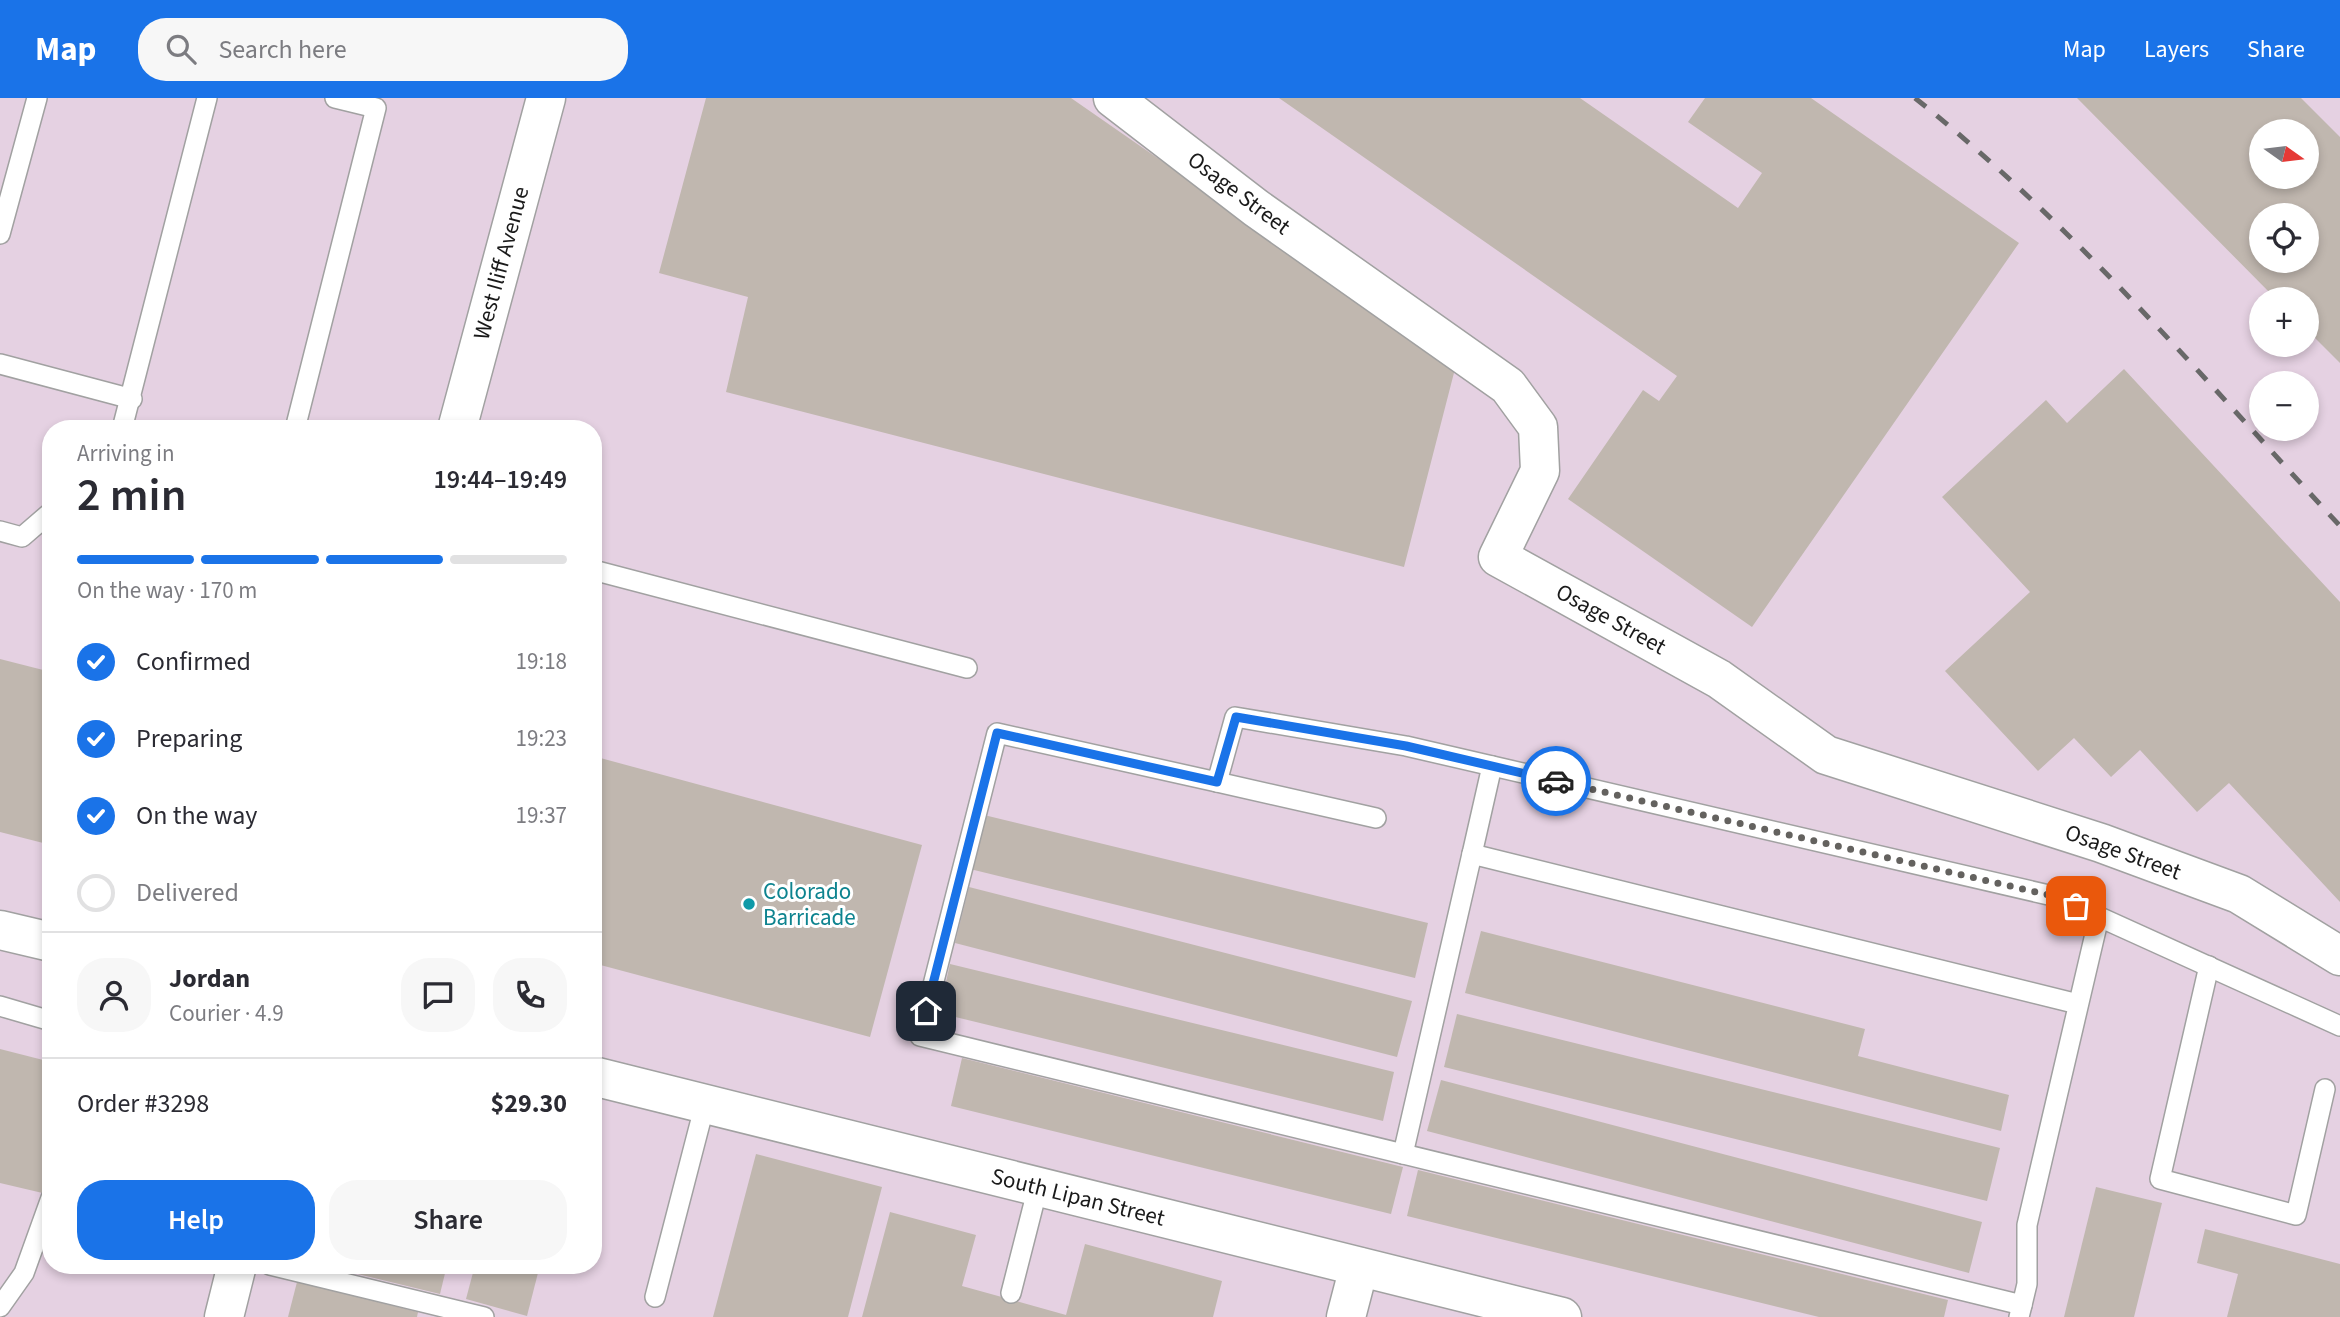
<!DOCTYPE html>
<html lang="en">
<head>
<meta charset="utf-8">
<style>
	body { margin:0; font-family:"Source Sans 3",sans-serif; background:#f7f7f7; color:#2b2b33; height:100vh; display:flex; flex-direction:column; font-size:26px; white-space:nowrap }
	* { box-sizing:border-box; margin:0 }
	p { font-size:23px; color:#7c7c81 }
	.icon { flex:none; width:38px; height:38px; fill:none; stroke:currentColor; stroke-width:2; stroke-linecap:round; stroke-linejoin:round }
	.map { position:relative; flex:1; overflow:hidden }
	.sheet { position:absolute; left:42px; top:322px; width:560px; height:854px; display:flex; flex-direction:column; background:#fff; border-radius:28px; box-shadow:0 4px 10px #0003 }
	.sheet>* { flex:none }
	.needle { width:46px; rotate:104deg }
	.fabs { position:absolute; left:2249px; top:21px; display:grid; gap:14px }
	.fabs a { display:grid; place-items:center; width:70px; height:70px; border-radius:50%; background:#fff; box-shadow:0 4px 10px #0003; font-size:35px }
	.pin { position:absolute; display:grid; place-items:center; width:60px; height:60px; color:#fff; margin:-30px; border-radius:14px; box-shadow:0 4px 10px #0006 }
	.courier { position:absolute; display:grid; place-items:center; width:70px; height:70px; margin:-35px; border:5px solid #1a73e8; border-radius:50%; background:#fff; color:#222; box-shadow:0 2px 9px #0007 }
	.head em { font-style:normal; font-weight:600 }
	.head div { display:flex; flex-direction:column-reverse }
	.head { display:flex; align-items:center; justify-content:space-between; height:119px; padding:0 35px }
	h1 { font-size:46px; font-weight:600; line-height:52px }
	.bar { display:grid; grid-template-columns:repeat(4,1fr); gap:10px 7px; align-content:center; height:84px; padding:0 35px }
	.bar i { height:9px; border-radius:5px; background:#e1e1e2 }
	.bar .active { background:#1a73e8 }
	.bar p { grid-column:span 4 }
	.line { display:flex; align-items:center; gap:18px; padding:0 35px; border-top:2px solid #e1e1e2 }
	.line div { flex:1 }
	.round { display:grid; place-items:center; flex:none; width:74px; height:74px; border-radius:28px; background:#f7f7f7 }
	ol { padding:0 35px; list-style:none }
	li { display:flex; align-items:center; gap:21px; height:77px }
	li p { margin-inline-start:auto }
	li .icon { padding:7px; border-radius:50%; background:#1a73e8; color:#fff; stroke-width:4 }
	li:last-child { color:#7c7c81 }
	li i { width:38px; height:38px; border:4px solid #e1e1e2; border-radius:50% }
	.cta { display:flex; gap:14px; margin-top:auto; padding:14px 35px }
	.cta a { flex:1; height:80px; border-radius:28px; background:#1a73e8; color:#fff; font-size:28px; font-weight:600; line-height:80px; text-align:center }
	.cta a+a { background:#f7f7f7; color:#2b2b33 }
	header { display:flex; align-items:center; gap:42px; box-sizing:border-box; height:98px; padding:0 35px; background:#1a73e8; color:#fff }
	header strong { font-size:33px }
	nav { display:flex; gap:38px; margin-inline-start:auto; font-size:24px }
	.search { width:490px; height:63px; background:#f7f7f7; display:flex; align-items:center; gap:18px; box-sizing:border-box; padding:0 24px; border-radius:28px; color:#7c7c81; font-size:26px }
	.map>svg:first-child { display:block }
	.industrial { fill:#e5d1e2; fill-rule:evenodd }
	.building { fill:#c0b7af; fill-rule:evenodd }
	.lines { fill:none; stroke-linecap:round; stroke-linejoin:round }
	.service-casing { stroke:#a1a1a1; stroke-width:22 }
	.minor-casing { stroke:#a1a1a1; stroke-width:41 }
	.service { stroke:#fff; stroke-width:19 }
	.minor { stroke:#fff; stroke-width:38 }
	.rail { stroke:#686868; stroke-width:5; stroke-dasharray:14 14; stroke-linecap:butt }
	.done { stroke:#64625f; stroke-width:7; stroke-dasharray:0 12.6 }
	.route { stroke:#1a73e8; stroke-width:9 }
	.culture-dot { fill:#0f9aa8; stroke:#fff; stroke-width:2.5 }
	.labels { text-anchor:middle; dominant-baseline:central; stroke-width:6; stroke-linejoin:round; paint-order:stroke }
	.street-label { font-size:23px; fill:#1a1a1a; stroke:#fff }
	.culture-label { font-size:23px; fill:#0d838f; stroke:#fff; text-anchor:start }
</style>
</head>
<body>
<header>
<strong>Map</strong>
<div class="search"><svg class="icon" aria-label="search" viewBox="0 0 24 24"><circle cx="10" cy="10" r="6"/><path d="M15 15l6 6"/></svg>Search here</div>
<nav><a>Map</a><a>Layers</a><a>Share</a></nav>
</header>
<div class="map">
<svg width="2340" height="1219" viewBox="0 0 2340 1219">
	<rect width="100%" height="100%" fill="#ece8e0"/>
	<path class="industrial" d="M0,0H2340V1219H0ZM2261,33H2306V79H2261ZM2261,117H2306V163H2261ZM2261,201H2306V247H2261ZM2261,285H2306V331H2261ZM51,331H593V1167H51Z"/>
	<g class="building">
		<path d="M706,0H1071L1456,267L1404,469L726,294L748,199L659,175Z"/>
		<path d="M1279,0H1580L1738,110L1762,75L1688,24L1705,0H1811L2019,145L1752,529L1568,401L1643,292L1659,303L1677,278Z"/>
		<path d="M2077,0H2301L2340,39V265L2306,231V201H2276ZM2261,33H2306V79H2261ZM2261,117H2306V163H2261Z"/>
		<path d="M2124,271L2340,504V804L2229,685L2197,714L2140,652L2111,679L2074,640L2038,673L1945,573L2030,494L1942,399L2046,302L2067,325Z"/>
		<path d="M0,561L51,574V747L0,734Z"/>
		<path d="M593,658L922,747L870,939L593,865Z"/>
		<path d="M984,717L1428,825L1415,880L970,771Z"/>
		<path d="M969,789L1412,903L1397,959L955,845Z"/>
		<path d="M1481,833L1865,931L1858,958L2009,997L2001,1033L1465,895Z"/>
		<path d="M950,866L1394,974L1383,1023L939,915Z"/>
		<path d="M1457,916L2000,1050L1987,1103L1444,969Z"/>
		<path d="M0,951L51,964V1097L0,1085Z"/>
		<path d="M962,960L1403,1069L1391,1116L951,1008Z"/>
		<path d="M1441,982L1982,1124L1969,1175L1427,1033Z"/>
		<path d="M756,1056L882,1089L848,1219H713Z"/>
		<path d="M1418,1072L1948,1202L1944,1219H1819L1407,1118Z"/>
		<path d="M2096,1089L2162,1105L2134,1219H2064Z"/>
		<path d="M890,1114L976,1137L962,1188L1066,1217L1085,1146L1222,1183L1213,1219H862Z"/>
		<path d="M2205,1131L2340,1166V1219H2227L2238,1176L2197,1165Z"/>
		<path d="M338,1167H447L440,1196L337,1171Z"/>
		<path d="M475,1167H540L527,1218L466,1201Z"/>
		<path d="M297,1184L418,1214L417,1219H288Z"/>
	</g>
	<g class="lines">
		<defs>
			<g id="service">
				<path d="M0,136L37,0"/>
				<path d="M0,266L132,301"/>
				<path d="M122,331L207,0"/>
				<path d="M295,331L376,10L335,0"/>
				<path d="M0,433L22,439L51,414"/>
				<path d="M593,472L967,570"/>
				<path d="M1217,684L1376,720"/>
				<path d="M1472,756L1492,668"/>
				<path d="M2209,868L2160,1081L2296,1117L2325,991"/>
				<path d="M0,908L51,923"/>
				<path d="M1403,1056L1472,756L2078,906"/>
				<path d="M270,1167L484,1219"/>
				<path d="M1011,1195L1038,1089"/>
				<path d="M655,1199L705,1006"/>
				<path d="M2022,1207L2027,1186V1127L2099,819"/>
				<path d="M0,1209L24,1175L51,1100"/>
				<path d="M2019,1219L2022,1207L920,938L997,635L1217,684L1235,619L1406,648L2053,798L2340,928"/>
			</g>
			<g id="minor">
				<path d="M1113,0L1256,110L1508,288L1538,329L1540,373L1498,459L1719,581L1826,657L2101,745L2239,796L2340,858"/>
				<path d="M457,331L546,0"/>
				<path d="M0,832L51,844"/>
				<path d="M593,978L1562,1219"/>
				<path d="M224,1219L237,1167"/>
				<path d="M1346,1219L1359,1169"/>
			</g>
		</defs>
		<use href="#service" class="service-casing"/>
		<use href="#minor" class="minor-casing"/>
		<use href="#service" class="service"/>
		<use href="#minor" class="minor"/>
		<path class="rail" d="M1915,0C2073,126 2203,280 2340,428"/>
	</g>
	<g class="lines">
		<path class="done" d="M1556,683L2053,798L2076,808"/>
		<path class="route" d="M926,913L997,635L1217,684L1236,619L1406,648L1556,683"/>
	</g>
	<circle class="culture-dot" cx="749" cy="806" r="7"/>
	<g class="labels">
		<g class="street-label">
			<text transform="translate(1239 95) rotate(37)">Osage Street</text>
			<text transform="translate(501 165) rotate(-75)">West Iliff Avenue</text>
			<text transform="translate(1611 521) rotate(29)">Osage Street</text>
			<text transform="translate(2123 754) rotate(20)">Osage Street</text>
			<text transform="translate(1078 1099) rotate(14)">South Lipan Street</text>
		</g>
		<g class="culture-label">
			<text x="763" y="793">Colorado<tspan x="763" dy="26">Barricade</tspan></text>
		</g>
	</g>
</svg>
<div class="fabs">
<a><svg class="needle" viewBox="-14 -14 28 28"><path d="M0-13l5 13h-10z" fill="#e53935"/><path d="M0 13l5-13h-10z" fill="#7c7c81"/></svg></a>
<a><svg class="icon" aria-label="locate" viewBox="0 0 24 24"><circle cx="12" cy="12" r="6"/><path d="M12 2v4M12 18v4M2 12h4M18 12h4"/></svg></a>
<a>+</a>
<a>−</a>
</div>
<div class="pin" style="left:2076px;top:808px;background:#ea580c"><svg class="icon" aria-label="bag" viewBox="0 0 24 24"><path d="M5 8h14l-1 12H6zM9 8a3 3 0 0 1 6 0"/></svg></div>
<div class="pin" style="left:926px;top:913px;background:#1f2937"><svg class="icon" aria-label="home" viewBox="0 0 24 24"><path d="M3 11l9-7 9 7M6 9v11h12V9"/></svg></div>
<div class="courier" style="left:1556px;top:683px"><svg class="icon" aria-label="car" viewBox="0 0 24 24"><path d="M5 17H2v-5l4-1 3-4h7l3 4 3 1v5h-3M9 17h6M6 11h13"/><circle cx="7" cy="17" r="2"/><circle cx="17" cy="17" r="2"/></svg></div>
<section class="sheet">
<div class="head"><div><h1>2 min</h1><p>Arriving in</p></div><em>19:44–19:49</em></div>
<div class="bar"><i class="active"></i><i class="active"></i><i class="active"></i><i></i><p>On the way · 170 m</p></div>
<ol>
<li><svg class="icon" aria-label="check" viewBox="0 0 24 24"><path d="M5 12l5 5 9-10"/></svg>Confirmed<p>19:18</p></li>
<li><svg class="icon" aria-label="check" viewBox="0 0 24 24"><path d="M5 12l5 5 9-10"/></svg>Preparing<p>19:23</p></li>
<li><svg class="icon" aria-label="check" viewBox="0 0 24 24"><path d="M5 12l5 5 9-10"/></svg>On the way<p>19:37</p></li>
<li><i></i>Delivered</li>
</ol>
<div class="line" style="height:126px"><a class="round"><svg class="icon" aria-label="person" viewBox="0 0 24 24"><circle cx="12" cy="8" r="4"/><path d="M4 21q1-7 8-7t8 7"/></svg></a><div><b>Jordan</b><p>Courier · 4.9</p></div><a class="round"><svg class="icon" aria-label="chat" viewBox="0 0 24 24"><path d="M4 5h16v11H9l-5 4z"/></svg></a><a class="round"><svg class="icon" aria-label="phone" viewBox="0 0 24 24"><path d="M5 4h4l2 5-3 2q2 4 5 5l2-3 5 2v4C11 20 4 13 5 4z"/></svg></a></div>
<div class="line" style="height:91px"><div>Order #3298</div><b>$29.30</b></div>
<div class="cta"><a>Help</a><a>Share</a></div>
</section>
</div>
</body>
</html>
